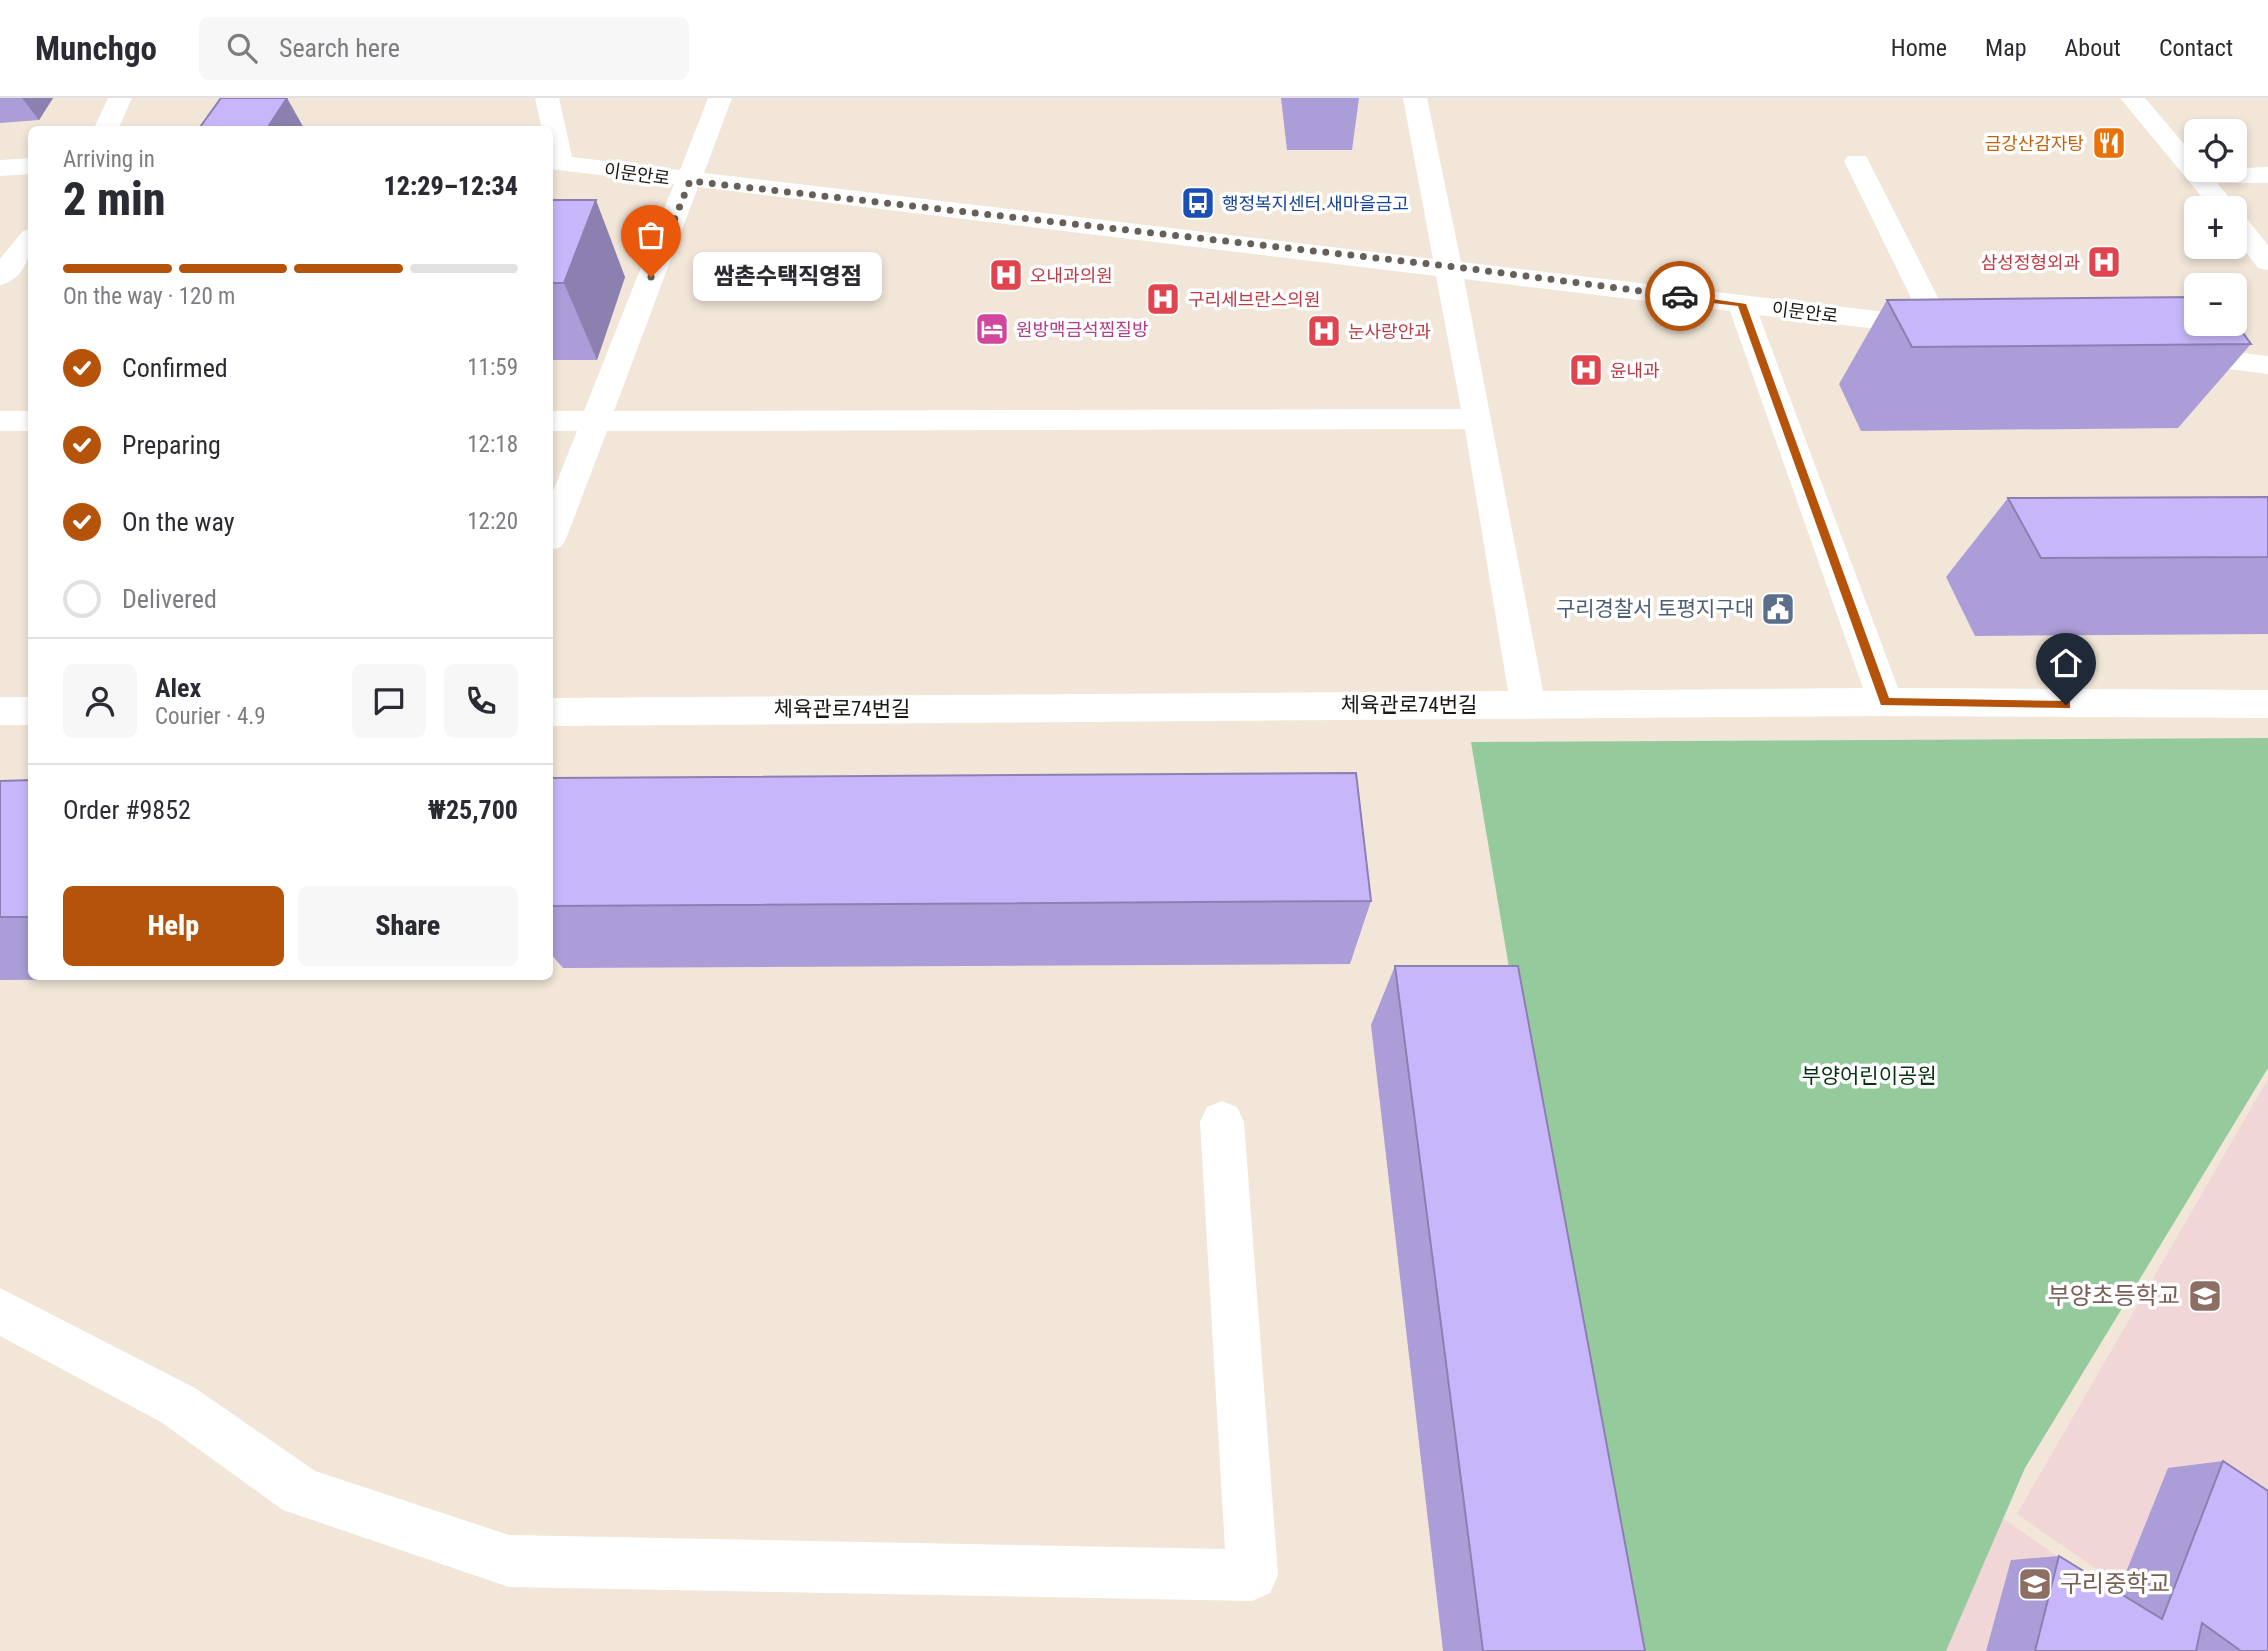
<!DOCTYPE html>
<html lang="en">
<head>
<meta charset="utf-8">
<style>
	body { margin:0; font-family:"Roboto Condensed","Noto Sans KR",sans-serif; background:#f7f7f7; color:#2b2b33; height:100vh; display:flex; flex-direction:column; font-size:26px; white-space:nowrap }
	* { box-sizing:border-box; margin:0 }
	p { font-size:23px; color:#7c7c81 }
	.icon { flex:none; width:38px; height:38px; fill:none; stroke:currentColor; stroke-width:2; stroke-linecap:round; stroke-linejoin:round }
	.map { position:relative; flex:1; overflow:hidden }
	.side { position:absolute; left:28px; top:28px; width:525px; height:854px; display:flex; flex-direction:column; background:#fff; border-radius:10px; box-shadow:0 4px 10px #0003 }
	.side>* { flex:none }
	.buttons { position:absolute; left:2184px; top:21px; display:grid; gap:14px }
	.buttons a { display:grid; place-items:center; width:63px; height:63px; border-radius:10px; background:#fff; box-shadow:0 4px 10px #0003; font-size:35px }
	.pin { position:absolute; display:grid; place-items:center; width:60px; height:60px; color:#fff; margin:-72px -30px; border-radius:50% 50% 50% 0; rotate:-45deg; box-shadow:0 0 7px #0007 }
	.pin .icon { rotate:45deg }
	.courier { position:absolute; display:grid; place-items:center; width:70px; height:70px; margin:-35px; border:5px solid #b45309; border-radius:50%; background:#fff; color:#222; box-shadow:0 2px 9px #0007 }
	.bubble { position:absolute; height:49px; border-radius:10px; background:#fff; box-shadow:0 4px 10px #0003; font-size:23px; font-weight:800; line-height:49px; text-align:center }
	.overview em { font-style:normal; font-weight:800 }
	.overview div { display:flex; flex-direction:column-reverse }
	.overview { display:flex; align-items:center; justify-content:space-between; height:119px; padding:0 35px }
	h1 { font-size:46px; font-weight:800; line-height:52px }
	.bar { display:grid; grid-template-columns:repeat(4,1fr); gap:10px 7px; align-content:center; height:84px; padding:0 35px }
	.bar i { height:9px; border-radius:5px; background:#e1e1e2 }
	.bar .on { background:#b45309 }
	.bar p { grid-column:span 4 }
	.line { display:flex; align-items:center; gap:18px; padding:0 35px; border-top:2px solid #e1e1e2 }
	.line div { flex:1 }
	.round { display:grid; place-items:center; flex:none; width:74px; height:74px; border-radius:10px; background:#f7f7f7 }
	ol { padding:0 35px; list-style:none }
	li { display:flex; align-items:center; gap:21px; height:77px }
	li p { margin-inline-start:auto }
	li .icon { padding:7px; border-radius:50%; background:#b45309; color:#fff; stroke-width:4 }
	li:last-child { color:#7c7c81 }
	li i { width:38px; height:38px; border:4px solid #e1e1e2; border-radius:50% }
	.action { display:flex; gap:14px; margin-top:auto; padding:14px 35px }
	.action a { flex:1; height:80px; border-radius:10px; background:#b45309; color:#fff; font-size:28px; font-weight:800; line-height:80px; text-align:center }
	.action a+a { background:#f7f7f7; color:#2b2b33 }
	header { display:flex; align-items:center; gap:42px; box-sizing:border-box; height:98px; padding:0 35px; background:#fff; border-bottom:2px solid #e1e1e2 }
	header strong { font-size:33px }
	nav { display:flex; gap:38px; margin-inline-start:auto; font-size:24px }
	.search { width:490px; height:63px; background:#f7f7f7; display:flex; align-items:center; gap:18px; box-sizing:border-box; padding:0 24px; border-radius:10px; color:#7c7c81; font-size:26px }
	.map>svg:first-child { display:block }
	.education { fill:#f1d6d8 }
	.green { fill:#95cb9c }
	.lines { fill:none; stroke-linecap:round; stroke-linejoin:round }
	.minor { fill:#fff; fill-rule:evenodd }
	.wall { fill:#ab9dd7 }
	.shaded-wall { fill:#8b80af }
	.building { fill:#c7b7fa; stroke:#8b80af; stroke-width:2 }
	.route { fill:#b45309 }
	.done { stroke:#676058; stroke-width:7; stroke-dasharray:0 12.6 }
	.labels { text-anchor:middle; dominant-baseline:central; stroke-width:7; stroke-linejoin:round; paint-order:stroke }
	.far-food-label { font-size:18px; fill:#c56008; stroke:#fff; text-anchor:end }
	.far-street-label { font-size:18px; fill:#1c1813; stroke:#fff }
	.far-transit-label { font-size:18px; fill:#164399; stroke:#fff; text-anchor:start }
	.far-health-label { font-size:18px; fill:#be3a42; stroke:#fff; text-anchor:start }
	.far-hotel-label { font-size:18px; fill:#b23c85; stroke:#fff; text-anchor:start }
	.service-label { font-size:21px; fill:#4e5e75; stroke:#fff; text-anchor:end }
	.street-label { font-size:21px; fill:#1c1813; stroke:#fff }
	.park-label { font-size:21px; fill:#063413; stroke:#fff }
	.near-education-label { font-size:24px; fill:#785e54; stroke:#fff; text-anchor:end }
</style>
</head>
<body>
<header>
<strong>Munchgo</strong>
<div class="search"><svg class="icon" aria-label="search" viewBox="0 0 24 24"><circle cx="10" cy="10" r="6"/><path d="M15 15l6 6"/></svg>Search here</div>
<nav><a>Home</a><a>Map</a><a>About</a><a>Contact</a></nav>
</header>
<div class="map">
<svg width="2268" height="1553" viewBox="0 0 2268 1553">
	<rect width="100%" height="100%" fill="#f1e6d8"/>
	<g class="education">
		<path d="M2268,981V1553H2214L2017,1416Z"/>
		<path d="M2001,1419L2193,1553H1946Z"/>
	</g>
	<path class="green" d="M2268,640V970L2025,1370L1946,1553H1624L1471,644Z"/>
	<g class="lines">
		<g class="minor">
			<path d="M108,0H132L118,32H93Z"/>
			<path d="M535,0H559L572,59L680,72L708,0H732L704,75L1433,161L1403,0H1427L1461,164L1920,218L1844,63L1848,58H1866L1953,229L1949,235L1927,237L1759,217L1898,590L2268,592V620L1885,618L550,628V600L1508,593L1465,331L607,333L566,441L561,449L550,452V401L577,333H550V313H584L674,86L550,71V32H542ZM698,89L1436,178L1461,311L614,313ZM1464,181L1730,213L1863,590L1543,593Z"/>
			<path d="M2120,0H2145L2196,60V72L2268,69V85H2217L2238,110L2235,115V110H2211Z"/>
			<path d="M32,60V76L0,78V62Z"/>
			<path d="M2235,115L2244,117L2268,147V172L2258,170L2235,140Z"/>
			<path d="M32,131C32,154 26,181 0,187V161L23,133Z"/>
			<path d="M2185,248L2268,258V276L2175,264L2171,257L2175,250Z"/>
			<rect x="0" y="313" width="32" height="20"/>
			<rect x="0" y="599" width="32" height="28"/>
			<path d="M1222,1003L1237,1009L1244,1024L1278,1477L1270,1495L1252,1503L509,1489L283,1412L161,1324L0,1238V1190L195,1290L315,1373L509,1437L1225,1451L1200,1024L1207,1009Z"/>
		</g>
	</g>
	<g class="wall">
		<path d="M0,0H53L39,22L0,25Z"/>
		<path d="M1281,0H1359L1352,52H1287Z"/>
		<path d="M550,102L625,179L597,262H550Z"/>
		<path d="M1887,202L2251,246L2178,330L1861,333L1839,286Z"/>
		<path d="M2268,399V536L1975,538L1946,479L2008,400Z"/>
		<path d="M550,680L1371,803L1350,866L563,870L550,855Z"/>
		<path d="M32,682V878L447,879L0,882V683Z"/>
		<path d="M1395,868L1645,1553H1443L1371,927Z"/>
		<path d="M2223,1363L2268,1553H1986L2011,1462L2059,1458L2118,1494L2168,1370Z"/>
	</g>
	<g class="shaded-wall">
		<path d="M22,0H53L39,22Z"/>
		<path d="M287,0L305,32H266Z"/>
		<path d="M596,102L625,179L597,262L564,185Z"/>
	</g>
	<g class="building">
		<path d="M221,0H287L266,32H198Z"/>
		<path d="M550,102H596L564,185H550Z"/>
		<path d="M2196,199V226H2235V224L2251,246L1912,249L1887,202Z"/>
		<path d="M2268,399V459L2041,460L2008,400Z"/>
		<path d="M1356,675L1371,803L550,808V680Z"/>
		<path d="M32,682V819H0V683Z"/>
		<path d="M1395,868H1518L1645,1553H1483Z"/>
		<path d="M2223,1363L2268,1393V1553H2241L2202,1525L2196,1553H2035L2059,1458L2162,1521Z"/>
	</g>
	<path class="route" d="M1677,196L1746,206L1889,600L2066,603L2070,604V610L1881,607L1738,208L1680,201Z"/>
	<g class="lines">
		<path class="done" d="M651,179L690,83L1448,168L1680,198"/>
	</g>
	<defs>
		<symbol id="restaurant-square" viewBox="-11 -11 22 22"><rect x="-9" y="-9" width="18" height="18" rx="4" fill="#e8710a" stroke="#fff"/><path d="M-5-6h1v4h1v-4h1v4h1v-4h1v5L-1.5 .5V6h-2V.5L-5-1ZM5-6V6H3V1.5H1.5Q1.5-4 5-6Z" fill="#fff"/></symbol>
		<symbol id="bus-square" viewBox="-11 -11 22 22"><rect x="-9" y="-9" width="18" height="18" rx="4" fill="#1a4fb4" stroke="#fff"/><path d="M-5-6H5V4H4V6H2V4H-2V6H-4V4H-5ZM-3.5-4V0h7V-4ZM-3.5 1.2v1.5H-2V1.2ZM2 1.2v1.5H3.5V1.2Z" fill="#fff"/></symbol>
		<symbol id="hospital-square" viewBox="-11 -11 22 22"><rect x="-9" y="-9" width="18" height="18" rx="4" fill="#e0444e" stroke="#fff"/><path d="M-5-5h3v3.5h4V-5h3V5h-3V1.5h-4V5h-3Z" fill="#fff"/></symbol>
		<symbol id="hotel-square" viewBox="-11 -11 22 22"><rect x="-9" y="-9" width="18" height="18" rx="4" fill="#d1479c" stroke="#fff"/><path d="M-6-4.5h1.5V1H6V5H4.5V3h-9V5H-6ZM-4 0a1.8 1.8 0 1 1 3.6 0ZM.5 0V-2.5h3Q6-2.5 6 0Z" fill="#fff"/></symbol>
		<symbol id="civic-square" viewBox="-11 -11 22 22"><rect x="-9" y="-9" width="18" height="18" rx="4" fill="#5c6f8a" stroke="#fff"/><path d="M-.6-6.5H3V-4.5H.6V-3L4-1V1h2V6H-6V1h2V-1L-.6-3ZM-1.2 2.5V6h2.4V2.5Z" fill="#fff"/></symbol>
		<symbol id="school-square" viewBox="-11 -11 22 22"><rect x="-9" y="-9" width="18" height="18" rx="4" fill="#8d6e63" stroke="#fff"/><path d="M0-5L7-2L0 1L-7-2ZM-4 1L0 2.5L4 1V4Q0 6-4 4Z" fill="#fff"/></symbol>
	</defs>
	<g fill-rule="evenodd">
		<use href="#restaurant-square" x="2090" y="26" width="38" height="38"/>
		<use href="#bus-square" x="1179" y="86" width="38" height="38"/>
		<use href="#hospital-square" x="2085" y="145" width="38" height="38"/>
		<use href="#hospital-square" x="987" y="158" width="38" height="38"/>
		<use href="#hospital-square" x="1144" y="182" width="38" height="38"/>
		<use href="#hotel-square" x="973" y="212" width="38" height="38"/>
		<use href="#hospital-square" x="1305" y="214" width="38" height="38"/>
		<use href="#hospital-square" x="1567" y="253" width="38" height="38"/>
		<use href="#civic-square" x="1759" y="492" width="38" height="38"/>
		<use href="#school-square" x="2186" y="1179" width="38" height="38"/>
		<use href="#school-square" x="2016" y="1467" width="38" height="38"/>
	</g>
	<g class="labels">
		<g class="far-food-label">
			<text x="2084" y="45">금강산감자탕</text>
		</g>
		<g class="far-street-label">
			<text transform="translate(637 76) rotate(8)">이문안로</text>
			<text transform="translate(1805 214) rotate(7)">이문안로</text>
		</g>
		<g class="far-transit-label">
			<text x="1222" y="105">행정복지센터.새마을금고</text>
		</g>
		<g class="far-health-label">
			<text x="2080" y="164" text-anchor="end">삼성정형외과</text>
			<text x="1030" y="177">오내과의원</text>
			<text x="1188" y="201">구리세브란스의원</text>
			<text x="1348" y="233">눈사랑안과</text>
			<text x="1610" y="272">윤내과</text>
		</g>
		<g class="far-hotel-label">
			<text x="1016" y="231">원방맥금석찜질방</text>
		</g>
		<g class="service-label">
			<text x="1754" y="511">구리경찰서 토평지구대</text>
		</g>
		<g class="street-label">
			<text x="1409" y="607">체육관로74번길</text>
			<text x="842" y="611">체육관로74번길</text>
		</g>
		<g class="park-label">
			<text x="1869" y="978">부양어린이공원</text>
		</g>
		<g class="near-education-label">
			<text x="2180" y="1198">부양초등학교</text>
			<text x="2060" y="1486" text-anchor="start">구리중학교</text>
		</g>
	</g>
</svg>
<div class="buttons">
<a><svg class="icon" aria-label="locate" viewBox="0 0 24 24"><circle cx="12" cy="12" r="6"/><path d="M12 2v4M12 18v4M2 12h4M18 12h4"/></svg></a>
<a>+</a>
<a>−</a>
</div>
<div class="pin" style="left:651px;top:179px;background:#ea580c"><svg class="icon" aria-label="bag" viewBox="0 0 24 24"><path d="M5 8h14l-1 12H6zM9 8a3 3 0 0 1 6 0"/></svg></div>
<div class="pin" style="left:2066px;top:607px;background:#1f2937"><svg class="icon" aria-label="home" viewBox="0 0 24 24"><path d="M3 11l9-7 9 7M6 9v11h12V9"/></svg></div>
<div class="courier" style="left:1680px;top:198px"><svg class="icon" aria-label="car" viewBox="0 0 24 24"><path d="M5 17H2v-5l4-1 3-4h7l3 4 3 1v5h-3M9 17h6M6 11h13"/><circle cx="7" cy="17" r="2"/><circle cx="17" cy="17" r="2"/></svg></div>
<div class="bubble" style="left:693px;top:154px;width:189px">쌈촌수택직영점</div>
<section class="side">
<div class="overview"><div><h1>2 min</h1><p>Arriving in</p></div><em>12:29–12:34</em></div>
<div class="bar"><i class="on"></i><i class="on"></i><i class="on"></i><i></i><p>On the way · 120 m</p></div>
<ol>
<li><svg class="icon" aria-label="check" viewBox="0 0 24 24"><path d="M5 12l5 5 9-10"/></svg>Confirmed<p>11:59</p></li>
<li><svg class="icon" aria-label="check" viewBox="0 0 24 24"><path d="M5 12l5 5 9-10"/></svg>Preparing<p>12:18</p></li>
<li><svg class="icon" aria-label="check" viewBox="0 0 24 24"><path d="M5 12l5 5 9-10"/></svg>On the way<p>12:20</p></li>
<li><i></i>Delivered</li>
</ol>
<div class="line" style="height:126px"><a class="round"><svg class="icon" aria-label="person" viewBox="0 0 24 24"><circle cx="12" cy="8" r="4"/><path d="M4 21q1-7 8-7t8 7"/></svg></a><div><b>Alex</b><p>Courier · 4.9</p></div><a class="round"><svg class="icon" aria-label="chat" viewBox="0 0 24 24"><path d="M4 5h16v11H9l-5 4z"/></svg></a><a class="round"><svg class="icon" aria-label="phone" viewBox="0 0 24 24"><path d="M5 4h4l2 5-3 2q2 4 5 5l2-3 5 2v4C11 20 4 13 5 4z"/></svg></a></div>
<div class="line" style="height:91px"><div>Order #9852</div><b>₩25,700</b></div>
<div class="action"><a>Help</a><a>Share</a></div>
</section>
</div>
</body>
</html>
